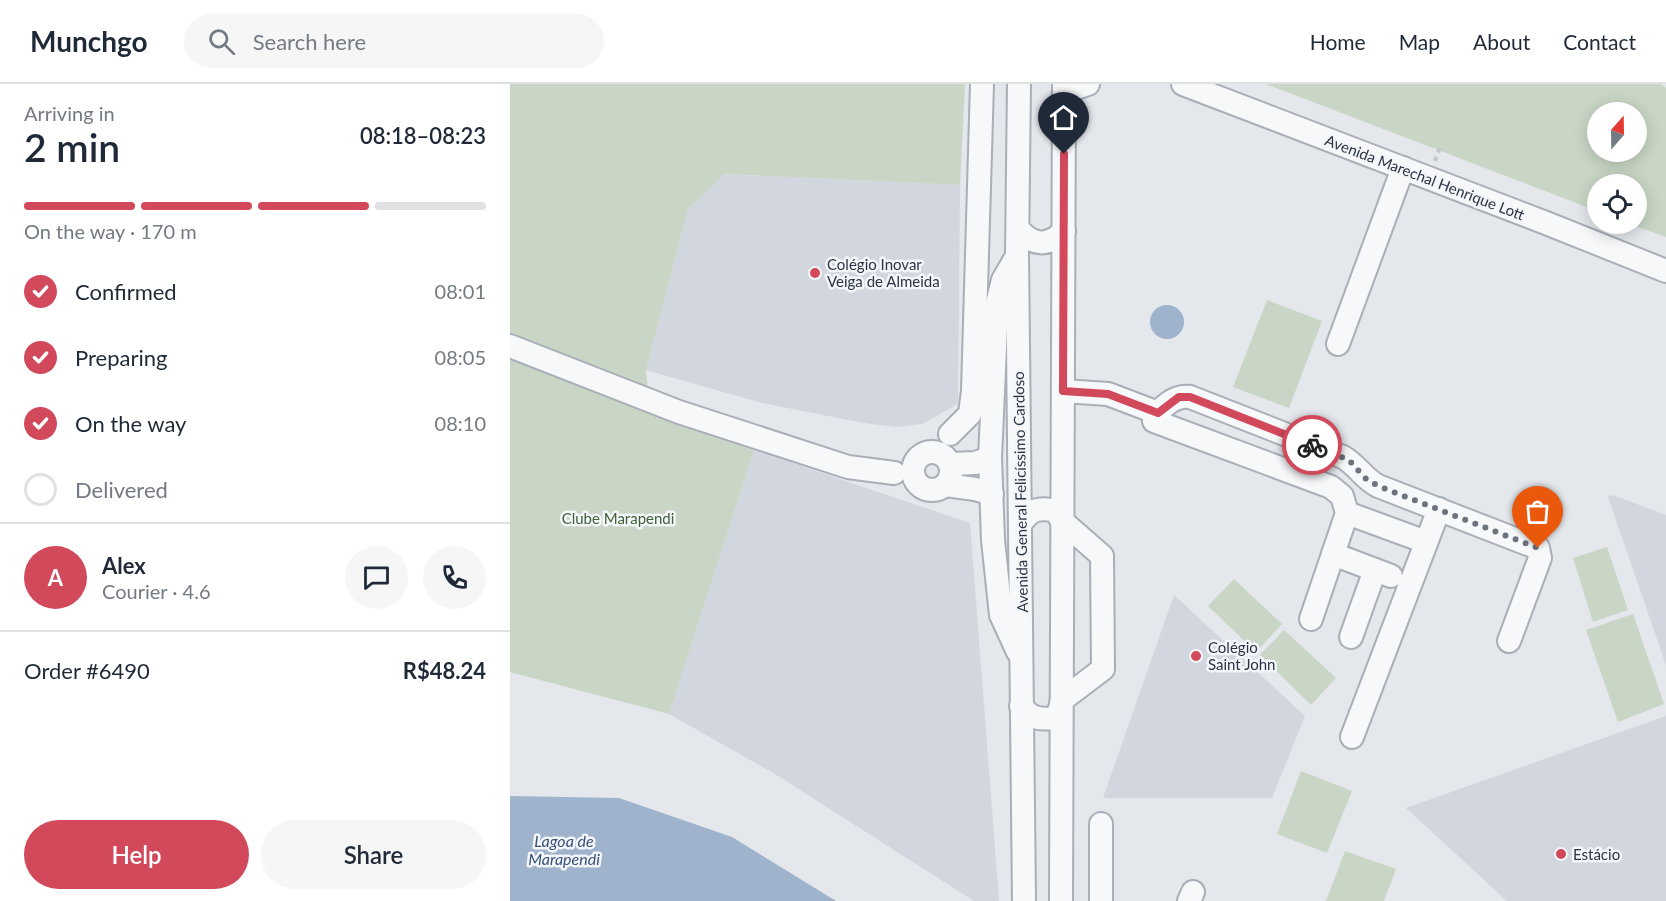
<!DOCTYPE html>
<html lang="en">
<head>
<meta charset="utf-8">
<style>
	body { margin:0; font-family:Lato,sans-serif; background:#f6f6f7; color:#1f2937; height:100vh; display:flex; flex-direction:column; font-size:22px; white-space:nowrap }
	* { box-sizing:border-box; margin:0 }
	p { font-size:20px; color:#747a83 }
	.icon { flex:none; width:33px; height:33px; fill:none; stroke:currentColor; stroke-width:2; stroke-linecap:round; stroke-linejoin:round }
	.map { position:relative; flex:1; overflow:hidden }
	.details { display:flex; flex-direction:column; background:#fff; width:510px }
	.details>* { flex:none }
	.needle { width:39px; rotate:20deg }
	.tools { position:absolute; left:1077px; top:18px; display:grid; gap:12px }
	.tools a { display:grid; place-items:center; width:60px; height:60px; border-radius:50%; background:#fff; box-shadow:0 3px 15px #0003; font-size:30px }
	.pin { position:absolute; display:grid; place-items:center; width:51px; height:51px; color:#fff; margin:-62px -26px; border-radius:50% 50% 50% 0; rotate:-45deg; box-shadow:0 0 6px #0007 }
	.pin .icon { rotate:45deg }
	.courier { position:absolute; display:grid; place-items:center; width:60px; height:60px; margin:-30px; border:4px solid #d1495b; border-radius:50%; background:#fff; color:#222; box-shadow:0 2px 8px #0007 }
	.head em { font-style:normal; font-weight:600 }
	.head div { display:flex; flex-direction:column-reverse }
	.head { display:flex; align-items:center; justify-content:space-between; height:102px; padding:0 24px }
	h1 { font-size:39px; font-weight:600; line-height:45px }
	.bar { display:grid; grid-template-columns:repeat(4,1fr); gap:9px 6px; align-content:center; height:72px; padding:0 24px }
	.bar i { height:8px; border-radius:4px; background:#e0e1e3 }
	.bar .on { background:#d1495b }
	.bar p { grid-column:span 4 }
	.line { display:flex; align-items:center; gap:15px; padding:0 24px; border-top:2px solid #e0e1e3 }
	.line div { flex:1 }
	.round { display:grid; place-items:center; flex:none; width:63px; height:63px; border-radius:32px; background:#f6f6f7 }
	ol { padding:0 24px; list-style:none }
	li { display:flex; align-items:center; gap:18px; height:66px }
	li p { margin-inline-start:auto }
	li .icon { padding:6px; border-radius:50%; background:#d1495b; color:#fff; stroke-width:4 }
	li:last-child { color:#747a83 }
	li i { width:33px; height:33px; border:3px solid #e0e1e3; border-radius:50% }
	.action { display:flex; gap:12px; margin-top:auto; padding:12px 24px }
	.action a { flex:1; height:69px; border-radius:36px; background:#d1495b; color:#fff; font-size:24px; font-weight:600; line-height:69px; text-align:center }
	.action a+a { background:#f6f6f7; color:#1f2937 }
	header { display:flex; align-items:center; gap:36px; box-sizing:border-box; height:84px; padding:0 30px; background:#fff; border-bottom:2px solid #e0e1e3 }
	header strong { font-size:28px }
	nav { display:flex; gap:33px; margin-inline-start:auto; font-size:21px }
	.search { width:420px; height:54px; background:#f6f6f7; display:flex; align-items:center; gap:15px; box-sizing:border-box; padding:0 21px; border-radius:33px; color:#747a83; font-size:22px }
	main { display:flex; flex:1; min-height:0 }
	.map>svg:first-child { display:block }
	.built { fill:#d2d6de }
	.green { fill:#c9d6c5; fill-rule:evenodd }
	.water { fill:#9fb4cc }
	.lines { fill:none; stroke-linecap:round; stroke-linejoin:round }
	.minor-casing { stroke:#a9aeb7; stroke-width:26 }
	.path { stroke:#c2c5cb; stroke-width:4; stroke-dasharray:4.5 4.5; stroke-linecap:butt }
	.minor { stroke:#f7f8fa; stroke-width:22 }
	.done { stroke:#6c737f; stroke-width:6; stroke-dasharray:0 10.8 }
	.route { stroke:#d1495b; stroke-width:8 }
	.poi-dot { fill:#d1495b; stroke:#f4f6f9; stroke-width:2 }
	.labels { text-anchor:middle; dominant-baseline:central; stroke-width:5; stroke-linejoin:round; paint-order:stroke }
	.street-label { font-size:15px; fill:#2b3445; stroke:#f4f6f9 }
	.poi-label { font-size:15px; fill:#2b3445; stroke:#f4f6f9; text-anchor:start }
	.park-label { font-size:15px; fill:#3f6138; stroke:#f4f6f9 }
	.water-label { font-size:16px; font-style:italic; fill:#34527a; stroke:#f4f6f9 }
</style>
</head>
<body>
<header>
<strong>Munchgo</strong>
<div class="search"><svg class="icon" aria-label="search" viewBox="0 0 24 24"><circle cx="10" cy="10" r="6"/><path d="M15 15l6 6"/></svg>Search here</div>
<nav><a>Home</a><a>Map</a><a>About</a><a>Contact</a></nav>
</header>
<main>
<section class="details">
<div class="head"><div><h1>2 min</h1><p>Arriving in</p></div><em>08:18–08:23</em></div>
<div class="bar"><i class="on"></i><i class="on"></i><i class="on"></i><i></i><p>On the way · 170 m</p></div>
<ol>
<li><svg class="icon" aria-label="check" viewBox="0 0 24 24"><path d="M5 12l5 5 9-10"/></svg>Confirmed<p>08:01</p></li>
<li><svg class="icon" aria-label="check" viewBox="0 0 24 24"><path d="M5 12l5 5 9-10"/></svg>Preparing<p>08:05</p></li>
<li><svg class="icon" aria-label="check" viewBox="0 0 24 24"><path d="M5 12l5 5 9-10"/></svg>On the way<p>08:10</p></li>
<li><i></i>Delivered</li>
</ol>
<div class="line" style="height:108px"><b class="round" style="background:#d1495b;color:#fff">A</b><div><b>Alex</b><p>Courier · 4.6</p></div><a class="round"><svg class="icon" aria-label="chat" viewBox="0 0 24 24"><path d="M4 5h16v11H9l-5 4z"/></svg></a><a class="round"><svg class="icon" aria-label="phone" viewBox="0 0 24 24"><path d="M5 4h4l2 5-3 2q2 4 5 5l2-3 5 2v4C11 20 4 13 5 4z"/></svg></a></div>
<div class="line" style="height:78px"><div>Order #6490</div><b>R$48.24</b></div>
<div class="action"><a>Help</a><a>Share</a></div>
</section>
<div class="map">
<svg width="1156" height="817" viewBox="0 0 1156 817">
	<rect width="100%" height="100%" fill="#e4e7ec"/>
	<g class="built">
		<path d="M213,90L450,101L448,320L412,340L387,343L354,339L252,319L136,286L178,125Z"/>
		<path d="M244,366L460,439L489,817H464L265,690L159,630Z"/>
		<path d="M1103,411L1156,431V581L1098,413Z"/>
		<path d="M664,511L795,632L762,714H593Z"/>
		<path d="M1156,632V817H997L896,724Z"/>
	</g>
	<g class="green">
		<path d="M0,0H455L450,101L214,90L178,125L136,286L140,330L244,366L159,630L0,588Z"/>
		<path d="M756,0H1151L1156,4V153L1120,140H1126V100H1088L1087,127ZM1088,28H1126V68H1088Z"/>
		<path d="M757,216L812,237L779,324L723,303Z"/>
		<path d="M1097,463L1118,526L1083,538L1063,474Z"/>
		<path d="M724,495L772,540L746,568L698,522Z"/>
		<path d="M1123,530L1154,620L1108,638L1076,546Z"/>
		<path d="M774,546L826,594L801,621L750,571Z"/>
		<path d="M791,687L842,707L817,769L767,750Z"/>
		<path d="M835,767L886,785L874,817H816Z"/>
	</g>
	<g class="water">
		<circle cx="657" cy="238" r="17"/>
		<path d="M0,712L109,714L222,753L326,817H0Z"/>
	</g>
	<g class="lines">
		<defs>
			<g id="minor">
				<path d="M509,0L507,170L514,817"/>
				<path d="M673,0L1036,139L1156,187"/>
				<path d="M554,8L578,0"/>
				<path d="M508,145C523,162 538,163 554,147"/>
				<path d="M504,177L493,196L487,220L480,374L483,456L491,531L508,568"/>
				<path d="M828,260L893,84"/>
				<path d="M0,262L169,328L338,383L384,389"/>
				<path d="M553,307L598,310L648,329"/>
				<path d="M440,350L460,330L463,307L472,0"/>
				<circle cx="422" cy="387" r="19"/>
				<path d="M440,380L465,379L480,374"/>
				<path d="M436,401L465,405L482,410"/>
				<path d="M837,429L916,458"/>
				<path d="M511,439C521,425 529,423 546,427L552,437L592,472L593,585L552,616L549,628L544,634C528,636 521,634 511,622"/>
				<path d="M823,470L881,492"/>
				<path d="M801,535L837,429L832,412L821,403L644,337C650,323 665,311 680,313L833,373C847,381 854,395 868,402L1028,464L1030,474L999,557"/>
				<path d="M841,553L865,486"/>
				<path d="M842,653L929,425"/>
				<path d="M591,740V817"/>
				<path d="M551,817L554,0"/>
				<path d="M679,817L683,808"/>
			</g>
		</defs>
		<use href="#minor" class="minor-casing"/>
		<path class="path" d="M925,77L931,60"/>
		<use href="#minor" class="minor"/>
	</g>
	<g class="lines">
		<path class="done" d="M802,361L839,376L855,394L868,402L1028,464"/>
		<path class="route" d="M554,70L553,307L598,310L648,329L669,313H680L802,361"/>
	</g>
	<g class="poi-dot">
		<circle cx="305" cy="189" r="6"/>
		<circle cx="686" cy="572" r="6"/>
		<circle cx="1051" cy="770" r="6"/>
	</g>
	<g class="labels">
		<g class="street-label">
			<text transform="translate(915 93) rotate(21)">Avenida Marechal Henrique Lott</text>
			<text transform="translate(510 408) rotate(-91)">Avenida General Felicíssimo Cardoso</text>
		</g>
		<g class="poi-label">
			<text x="317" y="180">Colégio Inovar<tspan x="317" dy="17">Veiga de Almeida</tspan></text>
			<text x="698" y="563">Colégio<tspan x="698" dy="17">Saint John</tspan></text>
			<text x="1063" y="770">Estácio</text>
		</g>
		<g class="park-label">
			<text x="108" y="434">Clube Marapendi</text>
		</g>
		<g class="water-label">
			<text x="54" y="756">Lagoa de<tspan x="54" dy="18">Marapendi</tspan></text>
		</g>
	</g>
</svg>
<div class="tools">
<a><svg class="needle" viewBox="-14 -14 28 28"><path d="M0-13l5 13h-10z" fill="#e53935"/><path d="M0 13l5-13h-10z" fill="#747a83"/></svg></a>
<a><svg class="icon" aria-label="locate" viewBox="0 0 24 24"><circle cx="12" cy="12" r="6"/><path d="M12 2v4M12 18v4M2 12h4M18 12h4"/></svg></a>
</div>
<div class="pin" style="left:1028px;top:464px;background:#ea580c"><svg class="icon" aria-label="bag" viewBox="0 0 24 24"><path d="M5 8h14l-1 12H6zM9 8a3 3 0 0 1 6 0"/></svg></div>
<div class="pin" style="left:554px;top:70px;background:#1f2937"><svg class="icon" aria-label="home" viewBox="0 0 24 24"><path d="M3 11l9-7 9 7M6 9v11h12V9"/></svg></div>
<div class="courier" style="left:802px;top:361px"><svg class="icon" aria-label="bike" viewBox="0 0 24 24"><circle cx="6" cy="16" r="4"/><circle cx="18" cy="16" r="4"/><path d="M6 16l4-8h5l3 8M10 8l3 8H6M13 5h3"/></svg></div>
</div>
</main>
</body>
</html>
